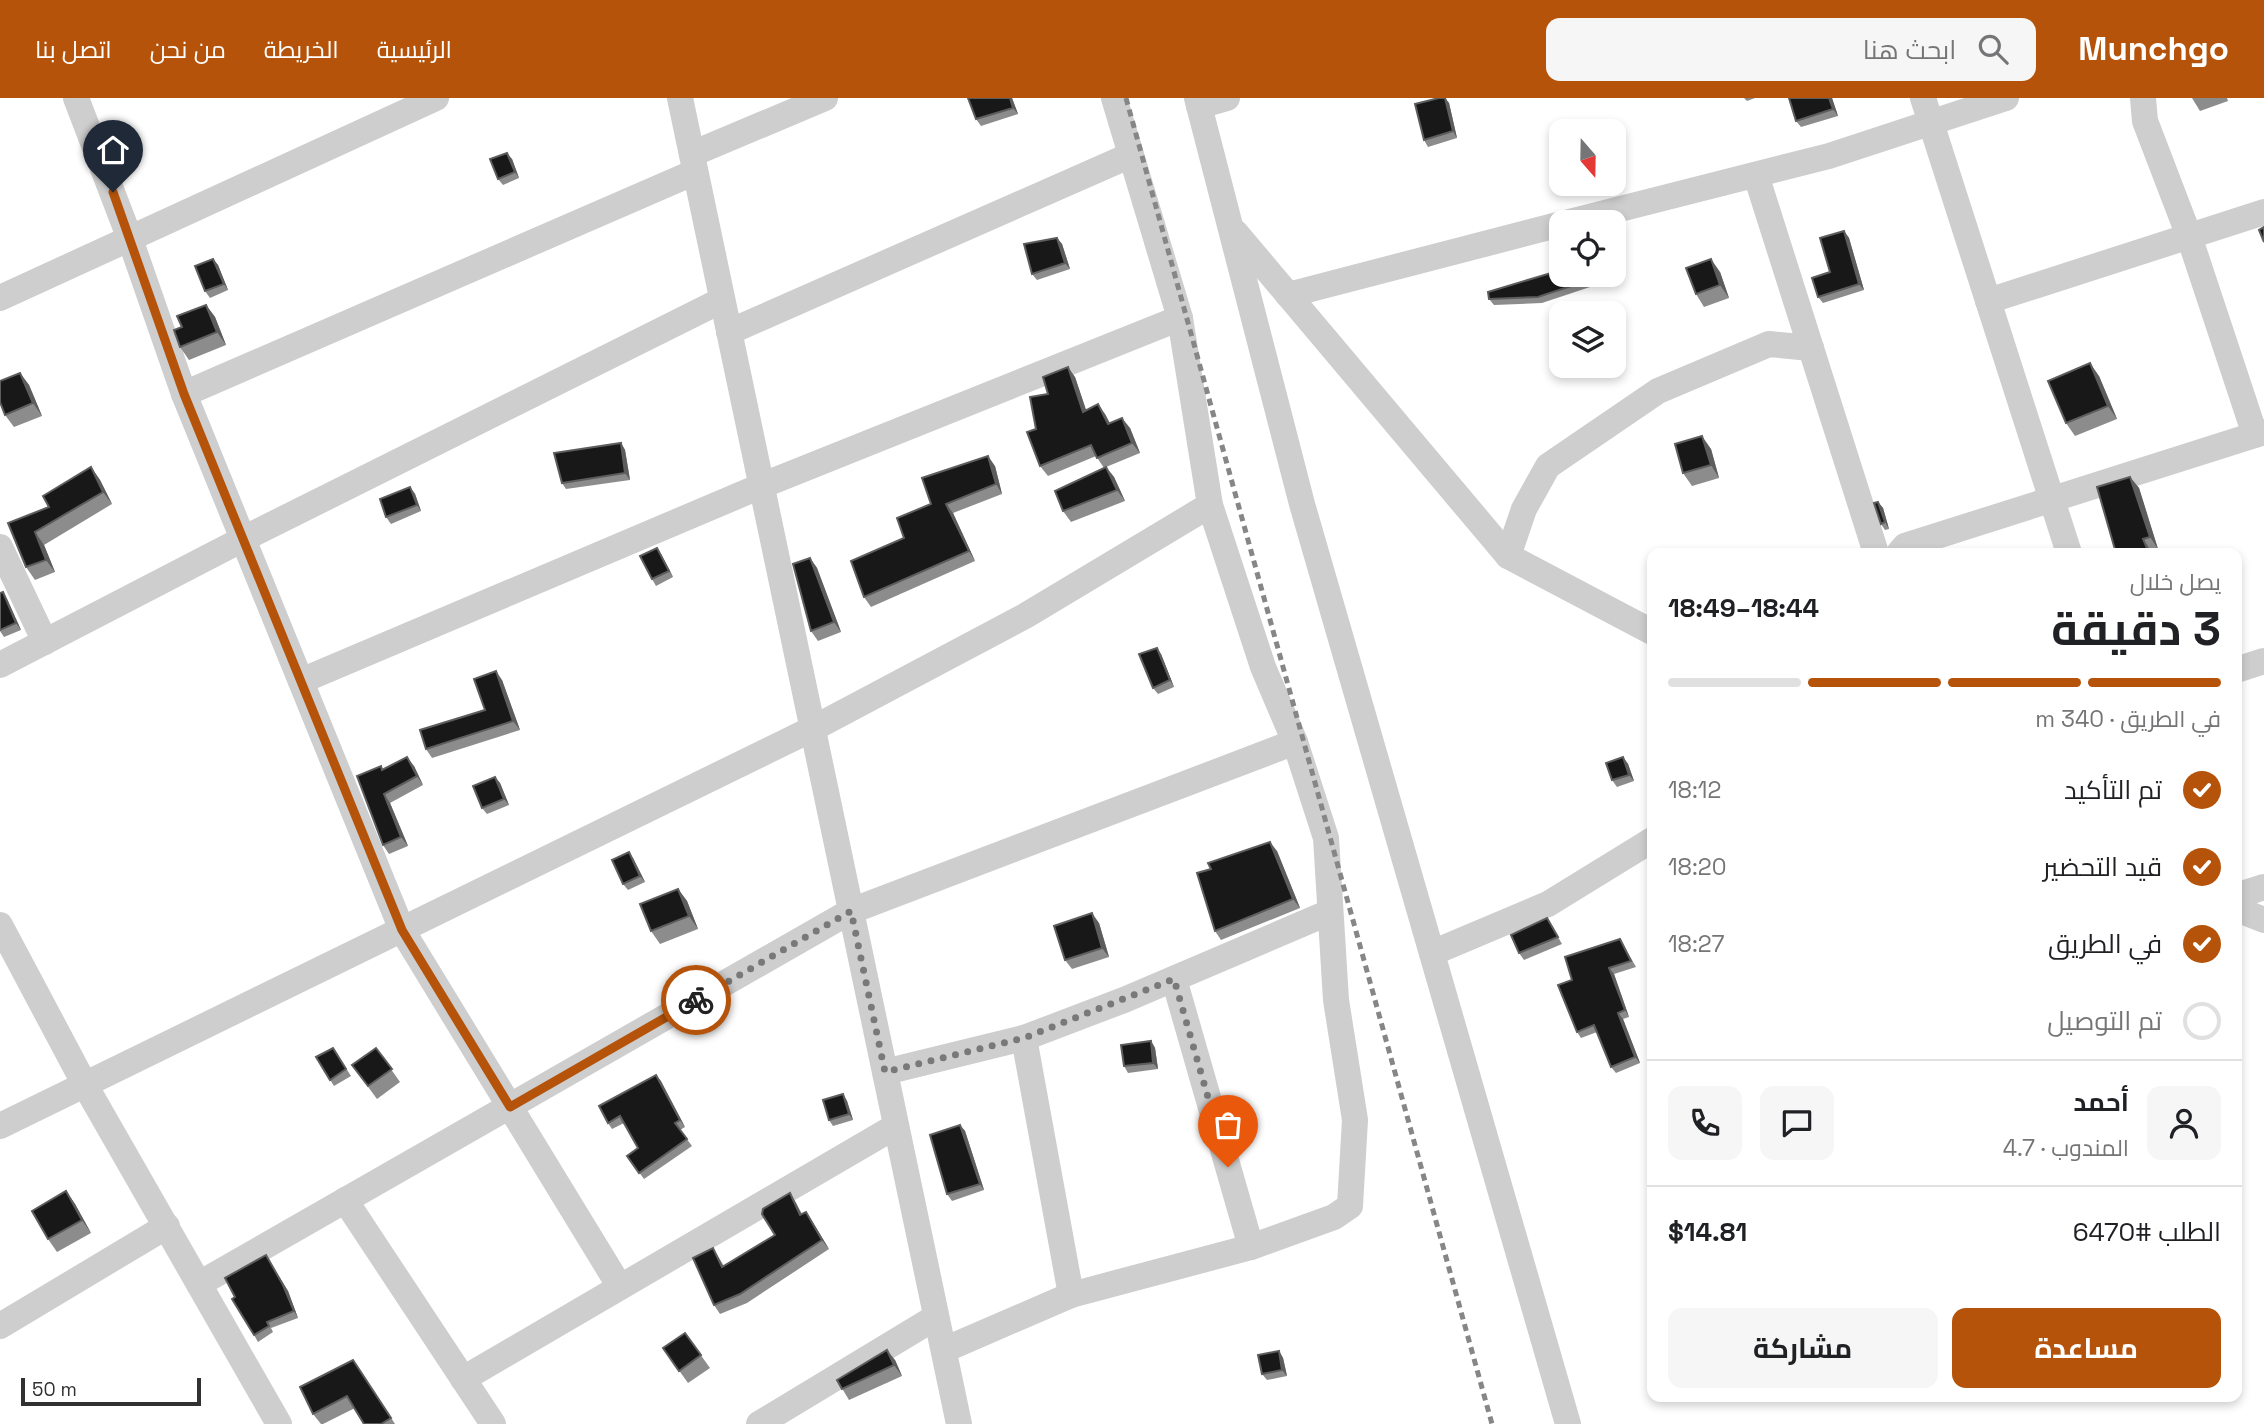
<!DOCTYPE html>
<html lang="ar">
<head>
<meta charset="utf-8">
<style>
	body { margin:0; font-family:"Space Grotesk",Cairo,sans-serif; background:#f6f6f6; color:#202124; direction:rtl; height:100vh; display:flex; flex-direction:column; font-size:26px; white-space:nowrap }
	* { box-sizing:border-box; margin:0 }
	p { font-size:23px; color:#757577 }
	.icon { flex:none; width:38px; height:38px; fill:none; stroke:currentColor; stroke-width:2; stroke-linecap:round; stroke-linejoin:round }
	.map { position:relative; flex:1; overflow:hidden; direction:ltr }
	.sheet { position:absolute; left:1647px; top:450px; width:595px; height:854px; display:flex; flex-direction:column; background:#fff; border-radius:14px; box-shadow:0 4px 10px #0003; direction:rtl }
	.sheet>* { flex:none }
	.needle { width:46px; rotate:160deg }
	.buttons { position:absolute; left:1549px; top:21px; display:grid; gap:14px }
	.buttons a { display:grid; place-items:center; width:77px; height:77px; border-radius:14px; background:#fff; box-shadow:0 4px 10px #0003; font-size:35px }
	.scale { position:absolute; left:21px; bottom:18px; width:180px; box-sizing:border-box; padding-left:7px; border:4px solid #313131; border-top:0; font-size:19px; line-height:24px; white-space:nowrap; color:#313131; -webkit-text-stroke:5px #fff; paint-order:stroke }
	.pin { position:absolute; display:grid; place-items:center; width:60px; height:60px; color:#fff; margin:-72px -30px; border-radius:50% 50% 50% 0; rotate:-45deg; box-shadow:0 0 7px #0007 }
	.pin .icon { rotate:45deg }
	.courier { position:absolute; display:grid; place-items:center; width:70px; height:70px; margin:-35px; border:5px solid #b45309; border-radius:50%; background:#fff; color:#222; box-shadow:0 2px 9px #0007 }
	.head em { font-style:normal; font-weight:700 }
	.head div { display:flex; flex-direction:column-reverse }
	.head { display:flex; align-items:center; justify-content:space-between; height:119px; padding:0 21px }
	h1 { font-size:46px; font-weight:700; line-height:52px }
	.bar { display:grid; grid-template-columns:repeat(4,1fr); gap:10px 7px; align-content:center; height:84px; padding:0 21px }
	.bar i { height:9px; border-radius:5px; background:#e0e0e0 }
	.bar .on { background:#b45309 }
	.bar p { grid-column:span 4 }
	.line { display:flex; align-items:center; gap:18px; padding:0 21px; border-top:2px solid #e0e0e0 }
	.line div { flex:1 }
	.round { display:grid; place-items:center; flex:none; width:74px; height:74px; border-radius:14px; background:#f6f6f6 }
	ol { padding:0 21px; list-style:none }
	li { display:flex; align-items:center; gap:21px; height:77px }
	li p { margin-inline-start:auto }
	li .icon { padding:7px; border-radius:50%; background:#b45309; color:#fff; stroke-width:4 }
	li:last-child { color:#757577 }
	li i { width:38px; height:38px; border:4px solid #e0e0e0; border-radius:50% }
	.primary-button { display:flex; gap:14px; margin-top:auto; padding:14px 21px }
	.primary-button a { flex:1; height:80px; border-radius:14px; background:#b45309; color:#fff; font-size:28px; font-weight:700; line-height:80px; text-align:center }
	.primary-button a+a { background:#f6f6f6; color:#202124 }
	header { display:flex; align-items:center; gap:42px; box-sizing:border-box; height:98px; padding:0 35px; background:#b45309; color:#fff }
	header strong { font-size:33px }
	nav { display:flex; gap:38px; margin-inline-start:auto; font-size:24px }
	.search { width:490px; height:63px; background:#f6f6f6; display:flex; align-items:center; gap:18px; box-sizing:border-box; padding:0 24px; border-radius:14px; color:#757577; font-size:26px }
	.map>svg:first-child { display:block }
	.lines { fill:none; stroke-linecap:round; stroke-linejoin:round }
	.minor { stroke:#cecece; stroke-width:26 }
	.rail { stroke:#868686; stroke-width:5; stroke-dasharray:7 5; stroke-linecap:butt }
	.wall { fill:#8c8c8c }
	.shaded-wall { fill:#5d5d5d }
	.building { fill:#181818; stroke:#5d5d5d; stroke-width:2 }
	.done { stroke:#797979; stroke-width:7; stroke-dasharray:0 12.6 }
	.route { stroke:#b45309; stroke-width:9 }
</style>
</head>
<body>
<header>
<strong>Munchgo</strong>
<div class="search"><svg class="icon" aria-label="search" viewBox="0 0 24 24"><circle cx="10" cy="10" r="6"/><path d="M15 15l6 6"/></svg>ابحث هنا</div>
<nav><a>الرئيسية</a><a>الخريطة</a><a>من نحن</a><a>اتصل بنا</a></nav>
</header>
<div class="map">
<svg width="2264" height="1326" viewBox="0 0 2264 1326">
	<rect width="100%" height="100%" fill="#fff"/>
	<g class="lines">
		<g class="minor">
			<path d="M76,0L130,141L184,296L402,832L620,1189"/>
			<path d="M680,0L959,1326"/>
			<path d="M1197,0L1302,406L1568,1326"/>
			<path d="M1923,0L2069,455"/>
			<path d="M2143,0L2145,23L2189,138L2255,337"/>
			<path d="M1199,8L1227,0"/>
			<path d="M692,56L825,0"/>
			<path d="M1756,77L1876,455"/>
			<path d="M1569,124L1829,58L2006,0"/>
			<path d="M1236,135L1508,458L1652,534"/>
			<path d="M1288,197L1561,126"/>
			<path d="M0,200L436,0"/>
			<path d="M1988,203L2264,114"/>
			<path d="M729,234L1131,57"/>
			<path d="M184,296L695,74"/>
			<path d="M0,449L45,544"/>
			<path d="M1899,455L1905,448L2264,334"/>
			<path d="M1508,458L1524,411L1548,368L1658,293L1769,246L1811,250"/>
			<path d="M0,567L243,441L722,202"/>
			<path d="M2236,572L2264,563"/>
			<path d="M301,583L761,388L1180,220"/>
			<path d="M2236,798L2264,789"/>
			<path d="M2236,811L2264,822"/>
			<path d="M0,827L85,987L279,1326"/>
			<path d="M1432,855L1548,806L1652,742"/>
			<path d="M1174,881L1251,1149"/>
			<path d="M1024,940L1124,902L1330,814"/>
			<path d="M885,974L1024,940L1071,1197"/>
			<path d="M0,1028L814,630L1025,518L1210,407"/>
			<path d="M345,1102L493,1326"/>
			<path d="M199,1186L851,813L1295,644"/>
			<path d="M0,1228L167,1128"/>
			<path d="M944,1252L1071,1197L1251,1149L1334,1119L1350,1108L1355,1022L1336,902L1326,740L1295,644L1263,569L1210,407L1180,220L1114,0"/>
			<path d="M463,1281L896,1028"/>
			<path d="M759,1326L936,1219"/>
		</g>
		<path class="rail" d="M1126,0L1492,1326"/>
	</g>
	<g class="wall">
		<path d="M1012,0L1018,16L981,28L976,21Z"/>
		<path d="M1439,0H1445L1449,5L1457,40L1428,49L1424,42Z"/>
		<path d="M1744,0H1755L1747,3Z"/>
		<path d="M1832,0L1838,18L1801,29L1796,23Z"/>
		<path d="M2192,0H2227L2228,3L2200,13Z"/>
		<path d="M512,61L519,80L503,87L498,81Z"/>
		<path d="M1844,133L1849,140L1864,192L1823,205L1818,199L1830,174Z"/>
		<path d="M1057,140L1062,146L1070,171L1037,182L1032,176Z"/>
		<path d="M213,161L218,167L228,192L210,200L205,193Z"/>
		<path d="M1720,174L1729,200L1704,209L1696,196Z"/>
		<path d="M1561,177H1606L1608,183L1542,205L1494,207L1489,201Z"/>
		<path d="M206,207L215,219L226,247L189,262L180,249L182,229Z"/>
		<path d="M20,275L29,287L42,318L14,329L5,317Z"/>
		<path d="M2099,278L2117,321L2075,338L2066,325Z"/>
		<path d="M1075,279L1086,312L1105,316L1110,325L1130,330L1140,355L1106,369L1114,379L1125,403L1071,424L1063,413L1104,370L1096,358L1048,378L1040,368L1036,331L1048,296Z"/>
		<path d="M621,345L625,352L630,382L566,391L562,385Z"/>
		<path d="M1711,351L1719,380L1692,388L1683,375Z"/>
		<path d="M995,368L1002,396L953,415L975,463L871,509L864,499L904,440L931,406Z"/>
		<path d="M91,369L100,382L112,406L44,447L55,474L35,482L26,469L8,425L49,409Z"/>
		<path d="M2130,379L2139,390L2158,451L2151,453L2116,455Z"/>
		<path d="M410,389L415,396L421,413L391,426L386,419Z"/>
		<path d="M1878,404L1883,410L1889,431L1885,432L1881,426Z"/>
		<path d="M661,456L673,479L656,488L652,481Z"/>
		<path d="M810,460L817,470L841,534L818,543L811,533Z"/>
		<path d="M3,494L7,501L21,532L4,539L0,533V495Z"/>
		<path d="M1161,556L1174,589L1158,596L1153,590Z"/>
		<path d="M502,582L520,632L432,660L426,651L485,612Z"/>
		<path d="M1623,659L1628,666L1634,683L1617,689L1612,682Z"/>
		<path d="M414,668L423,687L390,705L408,748L389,756L383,747V672Z"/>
		<path d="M495,679L500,685L509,707L487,716L482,710Z"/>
		<path d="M1277,753L1300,810L1221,842L1215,833Z"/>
		<path d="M633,760L645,784L628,792L623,786Z"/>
		<path d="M678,791L687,803L698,831L660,846L651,833Z"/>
		<path d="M1099,825L1109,859L1072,871L1065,862Z"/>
		<path d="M1551,827L1562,846L1524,862L1519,855Z"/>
		<path d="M1620,841L1636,869L1614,876L1629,919L1623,921L1640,965L1616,975L1611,969L1597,934L1581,940L1577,934Z"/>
		<path d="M1151,943L1155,950L1158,971L1128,975L1124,968Z"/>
		<path d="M333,950L351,978L334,988L316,959Z"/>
		<path d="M376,950L400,984L377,1001L352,967Z"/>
		<path d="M656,977L685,1029L680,1032L692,1048L644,1081L627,1058L638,1050L624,1025L612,1031L608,1025Z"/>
		<path d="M843,996L847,1003L853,1022L833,1028L829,1022Z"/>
		<path d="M960,1027L965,1033L984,1092L952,1103L947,1096Z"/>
		<path d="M66,1093L75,1106L91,1135L57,1154L48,1141Z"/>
		<path d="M790,1095L796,1105L802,1116L806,1114L812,1123L829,1151L747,1205L720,1216L714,1207L713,1150L724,1168L775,1137Z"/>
		<path d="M270,1164L288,1193L298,1220L271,1230L273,1234L258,1244L254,1237L235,1199Z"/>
		<path d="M685,1235L710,1270L688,1285L663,1250Z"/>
		<path d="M1279,1253L1283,1260L1287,1278L1267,1282L1262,1276Z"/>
		<path d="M895,1262L902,1278L849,1302L837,1282Z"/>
		<path d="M361,1273L395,1326H364L355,1310L323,1326H321L313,1316Z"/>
	</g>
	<g class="shaded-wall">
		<path d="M1010,0H1012L1018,16L1013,10Z"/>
		<path d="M1445,0L1449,5L1457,40L1453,33Z"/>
		<path d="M1829,0H1832L1838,18L1833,11Z"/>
		<path d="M507,55L512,61L519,80L515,74Z"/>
		<path d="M1844,133L1849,140L1864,192L1859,186Z"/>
		<path d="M1057,140L1062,146L1070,171L1065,165Z"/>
		<path d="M213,161L218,167L228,192L224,186Z"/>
		<path d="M1711,161L1720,174L1729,200L1720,187Z"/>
		<path d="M206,207L215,219L226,247L217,234Z"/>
		<path d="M2090,265L2099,278L2117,321L2108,308Z"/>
		<path d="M1068,269L1075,279L1090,324L1083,314Z"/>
		<path d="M20,275L29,287L42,318L33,305Z"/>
		<path d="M1098,306L1105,316L1115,336L1108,326Z"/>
		<path d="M1122,320L1130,330L1140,355L1132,345Z"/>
		<path d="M1702,338L1711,351L1719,380L1711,367Z"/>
		<path d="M621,345L625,352L630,382L625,375Z"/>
		<path d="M988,358L995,368L1002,396L996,386Z"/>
		<path d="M91,369L100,382L112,406L103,394Z"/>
		<path d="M1106,369L1114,379L1125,403L1117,392Z"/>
		<path d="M2130,379L2139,390L2158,451L2150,439Z"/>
		<path d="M410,389L415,396L421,413L417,407Z"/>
		<path d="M1878,404L1883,410L1889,431L1885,424Z"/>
		<path d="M946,406L953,415L975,463L969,453Z"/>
		<path d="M35,434L44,447L55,474L46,462Z"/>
		<path d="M2143,441L2151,453L2152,455H2149Z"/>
		<path d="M657,450L661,456L673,479L669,473Z"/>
		<path d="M810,460L817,470L841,534L834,524Z"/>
		<path d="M3,494L7,501L21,532L16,525Z"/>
		<path d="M1157,550L1161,556L1174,589L1170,582Z"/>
		<path d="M496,573L502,582L520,632L513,623Z"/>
		<path d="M407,659L414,668L423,687L417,678Z"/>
		<path d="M1623,659L1628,666L1634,683L1629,677Z"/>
		<path d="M495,679L500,685L509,707L504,701Z"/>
		<path d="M384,696L390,705L408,748L401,739Z"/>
		<path d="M1270,744L1277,753L1300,810L1293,801Z"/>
		<path d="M629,754L633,760L645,784L640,778Z"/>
		<path d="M678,791L687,803L698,831L689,818Z"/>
		<path d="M1092,815L1099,825L1109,859L1102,850Z"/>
		<path d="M1609,870L1614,876L1629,919L1625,912Z"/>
		<path d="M1618,915L1623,921L1640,965L1635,959Z"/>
		<path d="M1151,943L1155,950L1158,971L1153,965Z"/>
		<path d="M656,977L661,983L685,1029L680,1022Z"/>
		<path d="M843,996L847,1003L853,1022L849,1016Z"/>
		<path d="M960,1027L965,1033L984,1092L980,1086Z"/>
		<path d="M66,1093L75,1106L91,1135L82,1122Z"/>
		<path d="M790,1095L796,1105L806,1126L800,1117Z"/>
		<path d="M806,1114L812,1123L829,1151L822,1142Z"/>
		<path d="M270,1164L288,1193L298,1220L294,1213Z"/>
		<path d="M887,1252L895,1262L902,1278L894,1267Z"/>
		<path d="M1279,1253L1283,1260L1287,1278L1282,1272Z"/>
	</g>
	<g class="building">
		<path d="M968,0H1010L1013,10L976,21Z"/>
		<path d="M1439,0H1445L1453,33L1424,42L1415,6Z"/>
		<path d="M1789,0H1829L1833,11L1796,23Z"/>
		<path d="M507,55L515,74L498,81L490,61Z"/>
		<path d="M2264,129V144L2259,132Z"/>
		<path d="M1844,133L1859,186L1818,199L1812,180L1830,174L1820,140Z"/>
		<path d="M1057,140L1065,165L1032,176L1024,146Z"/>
		<path d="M213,161L224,186L205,193L195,168Z"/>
		<path d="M1711,161L1720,187L1696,196L1686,170Z"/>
		<path d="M1561,172V177H1604L1538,199L1489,201L1488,194Z"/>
		<path d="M206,207L217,234L180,249L174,232L182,229L177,218Z"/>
		<path d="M2090,265L2108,308L2066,325L2048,283Z"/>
		<path d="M1068,269L1083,314L1098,306L1108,326L1122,320L1132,345L1097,360L1091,347L1040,368L1027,334L1036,331L1030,299L1048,296L1043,279Z"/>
		<path d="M20,275L33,305L5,317L0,304V283Z"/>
		<path d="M1702,338L1711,367L1683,375L1675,346Z"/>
		<path d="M621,345L625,375L562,385L554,355Z"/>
		<path d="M988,358L996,386L946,406L969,453L864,499L851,463L904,440L897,420L931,406L922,380Z"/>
		<path d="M91,369L103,394L35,434L46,462L26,469L8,425L49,409L43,398Z"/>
		<path d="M1106,369L1117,392L1063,413L1055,393Z"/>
		<path d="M2130,379L2150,439L2143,441L2149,455H2116L2097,389Z"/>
		<path d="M410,389L417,407L386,419L380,401Z"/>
		<path d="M1878,404L1885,424L1881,426L1874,405Z"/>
		<path d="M657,450L669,473L652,481L640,458Z"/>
		<path d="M810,460L834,524L811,533L793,466Z"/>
		<path d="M3,494L16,525L0,532V495Z"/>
		<path d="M1157,550L1170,582L1153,590L1139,556Z"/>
		<path d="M496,573L513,623L426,651L420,632L485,612L474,581Z"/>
		<path d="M407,659L417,678L384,696L401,739L383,747L357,678L381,668L382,672Z"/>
		<path d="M1623,659L1629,677L1612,682L1606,665Z"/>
		<path d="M495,679L504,701L482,710L473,688Z"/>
		<path d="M1270,744L1293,801L1215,833L1197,775L1211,771L1208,765Z"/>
		<path d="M629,754L640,778L623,786L612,762Z"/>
		<path d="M678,791L689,818L651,833L640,806Z"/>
		<path d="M1092,815L1102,850L1065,862L1054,828Z"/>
		<path d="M1547,820L1558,839L1519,855L1511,837Z"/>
		<path d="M1620,841L1631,863L1609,870L1625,912L1618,915L1635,959L1611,969L1594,927L1577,934L1558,887L1572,882L1565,859Z"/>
		<path d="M1151,943L1153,965L1124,968L1121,947Z"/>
		<path d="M333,950L346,971L330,982L316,959Z"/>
		<path d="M376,950L392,971L368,988L352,967Z"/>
		<path d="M656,977L680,1022L675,1025L687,1041L639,1075L627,1058L638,1050L620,1018L608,1025L599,1008Z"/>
		<path d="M843,996L849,1016L829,1022L823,1002Z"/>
		<path d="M960,1027L980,1086L947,1096L930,1037Z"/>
		<path d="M66,1093L82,1122L48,1141L32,1113Z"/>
		<path d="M790,1095L800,1117L806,1114L822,1142L740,1196L714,1207L693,1160L713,1150L722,1169L775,1137L762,1116L763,1111Z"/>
		<path d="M266,1157L283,1187L294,1213L267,1224L269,1228L254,1237L232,1201L235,1199L225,1180Z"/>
		<path d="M685,1235L701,1257L679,1273L663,1250Z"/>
		<path d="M887,1252L894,1267L842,1291L837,1282Z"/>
		<path d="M1279,1253L1282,1272L1262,1276L1258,1257Z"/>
		<path d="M353,1262L391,1320L381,1326H364L347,1298L313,1316L300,1289Z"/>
	</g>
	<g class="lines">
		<path class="done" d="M696,902L851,813L885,974L1024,940L1174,881L1228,1069"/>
		<path class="route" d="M113,94L184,296L402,832L510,1009L696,902"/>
	</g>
</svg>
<div class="buttons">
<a><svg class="needle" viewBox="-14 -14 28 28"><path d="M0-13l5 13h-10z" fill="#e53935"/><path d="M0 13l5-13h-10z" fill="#757577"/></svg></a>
<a><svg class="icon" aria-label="locate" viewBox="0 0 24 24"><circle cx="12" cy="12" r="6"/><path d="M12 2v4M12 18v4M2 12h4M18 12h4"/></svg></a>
<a><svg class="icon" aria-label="layers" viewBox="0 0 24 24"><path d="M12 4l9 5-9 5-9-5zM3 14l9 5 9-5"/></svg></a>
</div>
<div class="scale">50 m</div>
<div class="pin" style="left:1228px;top:1069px;background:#ea580c"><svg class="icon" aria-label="bag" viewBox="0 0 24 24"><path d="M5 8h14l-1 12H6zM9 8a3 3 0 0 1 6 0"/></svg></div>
<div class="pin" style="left:113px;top:94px;background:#1f2937"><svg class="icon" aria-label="home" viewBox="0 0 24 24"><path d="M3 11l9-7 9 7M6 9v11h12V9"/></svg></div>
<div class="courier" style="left:696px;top:902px"><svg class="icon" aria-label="bike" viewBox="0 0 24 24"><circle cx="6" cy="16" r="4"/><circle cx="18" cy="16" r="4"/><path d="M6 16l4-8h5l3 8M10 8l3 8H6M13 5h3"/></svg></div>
<section class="sheet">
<div class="head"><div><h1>3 دقيقة</h1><p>يصل خلال</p></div><em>18:44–18:49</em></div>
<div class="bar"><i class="on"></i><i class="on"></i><i class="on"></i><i></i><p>في الطريق · 340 m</p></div>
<ol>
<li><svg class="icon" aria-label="check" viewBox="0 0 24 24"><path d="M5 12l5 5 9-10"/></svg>تم التأكيد<p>18:12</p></li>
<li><svg class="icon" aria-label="check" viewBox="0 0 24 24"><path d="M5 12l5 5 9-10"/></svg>قيد التحضير<p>18:20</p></li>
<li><svg class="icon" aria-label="check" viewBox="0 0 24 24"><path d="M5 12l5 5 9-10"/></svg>في الطريق<p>18:27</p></li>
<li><i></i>تم التوصيل</li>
</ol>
<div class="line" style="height:126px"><a class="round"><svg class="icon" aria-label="person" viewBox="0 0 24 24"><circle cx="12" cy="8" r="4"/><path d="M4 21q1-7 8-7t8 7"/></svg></a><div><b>أحمد</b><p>المندوب · 4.7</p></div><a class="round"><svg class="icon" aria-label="chat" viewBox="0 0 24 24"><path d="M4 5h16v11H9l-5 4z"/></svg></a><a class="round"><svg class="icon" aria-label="phone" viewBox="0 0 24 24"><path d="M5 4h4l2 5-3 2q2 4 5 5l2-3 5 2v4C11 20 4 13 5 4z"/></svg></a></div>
<div class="line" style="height:91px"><div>الطلب #6470</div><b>$14.81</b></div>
<div class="primary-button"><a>مساعدة</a><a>مشاركة</a></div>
</section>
</div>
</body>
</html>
